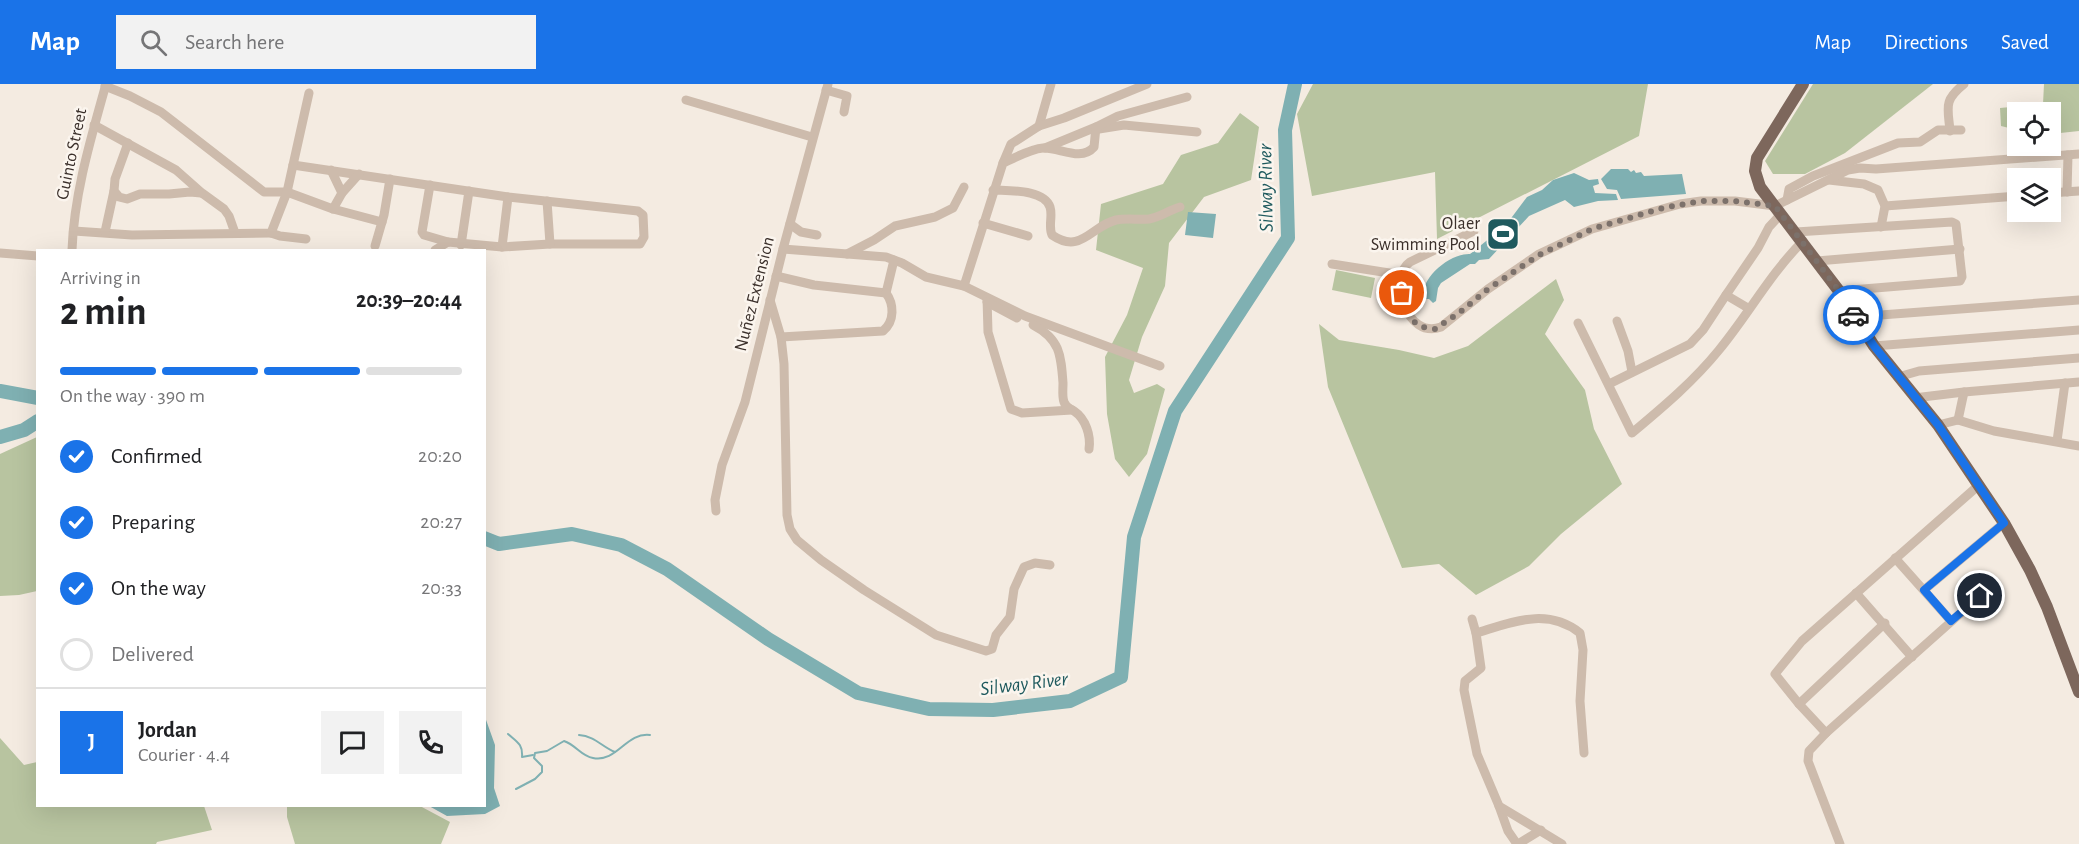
<!DOCTYPE html>
<html lang="en">
<head>
<meta charset="utf-8">
<style>
	body { margin:0; font-family:"Alegreya Sans",sans-serif; background:#f2f2f2; color:#202124; height:100vh; display:flex; flex-direction:column; font-size:22px; white-space:nowrap }
	* { box-sizing:border-box; margin:0 }
	p { font-size:20px; color:#757577 }
	.icon { flex:none; width:33px; height:33px; fill:none; stroke:currentColor; stroke-width:2; stroke-linecap:round; stroke-linejoin:round }
	.map { position:relative; flex:1; overflow:hidden }
	.sheet { position:absolute; left:36px; top:165px; width:450px; height:558px; display:flex; flex-direction:column; background:#fff; border-radius:0px; box-shadow:0 6px 24px #0002 }
	.sheet>* { flex:none }
	.tools { position:absolute; left:2007px; top:18px; display:grid; gap:12px }
	.tools a { display:grid; place-items:center; width:54px; height:54px; border-radius:0px; background:#fff; box-shadow:0 6px 24px #0002; font-size:30px }
	.pin { position:absolute; display:grid; place-items:center; width:51px; height:51px; color:#fff; margin:-26px; border:3px solid #fff; border-radius:50%; box-shadow:0 2px 6px #0007 }
	.courier { position:absolute; display:grid; place-items:center; width:60px; height:60px; margin:-30px; border:4px solid #1a73e8; border-radius:50%; background:#fff; color:#222; box-shadow:0 2px 8px #0007 }
	.overview em { font-style:normal; font-weight:600 }
	.overview div { display:flex; flex-direction:column-reverse }
	.overview { display:flex; align-items:center; justify-content:space-between; height:102px; padding:0 24px }
	h1 { font-size:39px; font-weight:600; line-height:45px }
	.bar { display:grid; grid-template-columns:repeat(4,1fr); gap:9px 6px; align-content:center; height:72px; padding:0 24px }
	.bar i { height:8px; border-radius:4px; background:#e0e0e0 }
	.bar .selected { background:#1a73e8 }
	.bar p { grid-column:span 4 }
	.line { display:flex; align-items:center; gap:15px; padding:0 24px; border-top:2px solid #e0e0e0 }
	.line div { flex:1 }
	.round { display:grid; place-items:center; flex:none; width:63px; height:63px; border-radius:0px; background:#f2f2f2 }
	ol { padding:0 24px; list-style:none }
	li { display:flex; align-items:center; gap:18px; height:66px }
	li p { margin-inline-start:auto }
	li .icon { padding:6px; border-radius:50%; background:#1a73e8; color:#fff; stroke-width:4 }
	li:last-child { color:#757577 }
	li i { width:33px; height:33px; border:3px solid #e0e0e0; border-radius:50% }
	header { display:flex; align-items:center; gap:36px; box-sizing:border-box; height:84px; padding:0 30px; background:#1a73e8; color:#fff }
	header strong { font-size:28px }
	nav { display:flex; gap:33px; margin-inline-start:auto; font-size:21px }
	.search { width:420px; height:54px; background:#f2f2f2; display:flex; align-items:center; gap:15px; box-sizing:border-box; padding:0 21px; border-radius:0px; color:#757577; font-size:22px }
	.map>svg:first-child { display:block }
	.green { fill:#b8c4a0 }
	.water { fill:#7fb0b2 }
	.lines { fill:none; stroke-linecap:round; stroke-linejoin:round }
	.stream { stroke:#7fb0b2; stroke-width:2 }
	.river { stroke:#7fb0b2; stroke-width:14 }
	.minor { stroke:#cdbbac; stroke-width:9 }
	.major { stroke:#7d675c; stroke-width:12 }
	.done { stroke:#7c716b; stroke-width:6; stroke-dasharray:0 10.8 }
	.route { stroke:#1a73e8; stroke-width:8 }
	.labels { text-anchor:middle; dominant-baseline:central; stroke-width:5; stroke-linejoin:round; paint-order:stroke }
	.street-label { font-size:18px; fill:#3b302b; stroke:#fbf5ee }
	.poi-label { font-size:18px; fill:#3b302b; stroke:#fbf5ee; text-anchor:end }
	.water-label { font-size:20px; font-style:italic; fill:#1f5a5e; stroke:#fbf5ee }
</style>
</head>
<body>
<header>
<strong>Map</strong>
<div class="search"><svg class="icon" aria-label="search" viewBox="0 0 24 24"><circle cx="10" cy="10" r="6"/><path d="M15 15l6 6"/></svg>Search here</div>
<nav><a>Map</a><a>Directions</a><a>Saved</a></nav>
</header>
<div class="map">
<svg width="2079" height="760" viewBox="0 0 2079 760">
	<rect width="100%" height="100%" fill="#f4ebe1"/>
	<g class="green">
		<path d="M1313,0H1648L1639,52L1437,155L1435,88L1312,112L1297,30Z"/>
		<path d="M1813,0H1933L1845,69L1805,90H1773L1765,77Z"/>
		<path d="M2044,0H2079V47L2051,50L2050,28H2018L2017,46L2001,42L2000,24L2043,20Z"/>
		<path d="M1240,29L1259,43L1251,96L1204,113L1169,159L1165,202L1142,253L1129,296L1134,309L1157,300L1165,305L1147,370L1129,393L1115,375L1107,330L1105,273L1127,231L1143,184L1096,166L1101,120L1163,100L1181,71L1218,59Z"/>
		<path d="M1336,186L1375,194L1371,214L1332,206Z"/>
		<path d="M1556,195L1564,216L1545,250L1585,306L1594,345L1622,400L1561,450L1529,482L1476,511L1439,480L1402,484L1328,303L1319,240L1339,256L1399,266L1434,274L1468,262Z"/>
		<path d="M37,353V507L19,511L0,512V370Z"/>
		<path d="M0,654L24,681L37,678L38,722H204L212,746L157,758L156,760H0Z"/>
		<path d="M287,722H420L450,738L441,760H295L287,733Z"/>
	</g>
	<g class="water">
		<path d="M1611,85H1628L1631,88L1634,86L1636,89L1641,88L1644,92L1682,90L1686,110L1621,115L1617,106L1607,105L1601,95Z"/>
		<path d="M1574,89L1589,96L1598,95L1599,100L1593,102L1595,109L1616,110L1618,116L1598,117L1574,123L1565,116L1529,132L1489,175L1479,176L1475,180H1470L1441,199L1438,204L1436,217L1433,219L1429,215H1423C1420,193 1451,169 1470,170L1506,141L1527,113L1542,106L1553,96Z"/>
		<path d="M1188,128L1216,130L1213,154L1185,151Z"/>
		<path d="M485,633L495,661L494,704L500,722L485,730L447,732L429,722H484Z"/>
	</g>
	<g class="lines">
		<g class="stream">
			<path d="M508,650C517,658 523,660 522,673L533,671"/>
			<path d="M579,651C595,652 602,663 615,668"/>
			<path d="M516,705L535,695L542,688V682L534,674L535,669L547,667L564,657C576,661 581,672 593,674C617,679 626,648 650,651"/>
		</g>
		<g class="river">
			<path d="M0,307L38,314"/>
			<path d="M0,353L24,346L38,337"/>
			<path d="M484,454L499,460L572,450L621,461L667,485L768,555L858,609L929,625L993,626L1070,617L1121,593L1134,453L1175,327L1288,154L1285,46L1295,0"/>
		</g>
		<g class="minor">
			<path d="M105,2L130,12L161,28L264,108H287L333,125L382,138"/>
			<path d="M826,6L847,12L844,28"/>
			<path d="M686,16L812,53"/>
			<path d="M94,41L176,86L202,109L224,125L229,132L235,149"/>
			<path d="M1039,42L1051,0"/>
			<path d="M1099,45L1124,41L1197,48"/>
			<path d="M1950,47C1948,23 1943,17 1964,0"/>
			<path d="M128,59L115,95L114,107L119,113L127,115L140,110H169L190,108L201,109"/>
			<path d="M1045,64L1096,43"/>
			<path d="M1003,79L1011,60L1039,42L1064,34L1147,0"/>
			<path d="M293,81L508,113L638,127L643,131L644,153L640,160H550L502,163L448,158L435,166"/>
			<path d="M331,86L342,109"/>
			<path d="M1829,96L1864,100L1878,106L1885,122L1881,143"/>
			<path d="M430,101L422,148L424,151L448,158"/>
			<path d="M993,106C1009,107 1044,105 1050,123C1053,132 1048,142 1052,151C1081,171 1091,142 1116,136C1127,134 1139,136 1149,135C1161,133 1169,126 1180,123"/>
			<path d="M2067,108L2068,71"/>
			<path d="M2050,109L2079,107"/>
			<path d="M1787,116L1789,105L1813,92L1898,59L1920,58L1938,46H1961"/>
			<path d="M547,117L550,160"/>
			<path d="M1885,122L2018,112"/>
			<path d="M333,125L342,109L359,90"/>
			<path d="M983,139L1028,152"/>
			<path d="M790,140L801,148L817,151"/>
			<path d="M74,147L132,151L271,149L287,108L309,9"/>
			<path d="M1474,147L1410,178C1388,193 1406,256 1441,243L1488,205L1539,170L1592,145L1680,120L1701,117H1735L1775,122L1848,86L1860,84L1876,85L2079,70"/>
			<path d="M105,148L114,107"/>
			<path d="M1796,148L1952,138L1956,140L1962,193L1960,197L1839,207"/>
			<path d="M271,149L280,152L306,155"/>
			<path d="M461,161L469,107"/>
			<path d="M375,162L384,131L390,95"/>
			<path d="M502,163L508,113"/>
			<path d="M783,165L886,173L902,179L926,193L964,202L1025,232L1160,282"/>
			<path d="M72,166C74,110 91,54 106,0"/>
			<path d="M0,169L38,172"/>
			<path d="M847,170L874,156L895,142L935,133L953,124L964,103"/>
			<path d="M1817,177L1960,165"/>
			<path d="M1332,180L1402,191"/>
			<path d="M776,192L814,201L886,209L894,176"/>
			<path d="M964,202L1003,79C1015,74 1030,65 1043,64C1059,63 1081,78 1094,63L1096,43L1118,32L1187,13"/>
			<path d="M1726,211L1758,164L1769,143L1781,130"/>
			<path d="M987,214L988,248L1011,325L1022,329L1072,326"/>
			<path d="M770,216L781,253L784,280L787,431L790,445L797,456L821,476L864,506L936,551L986,567L992,565L996,551L1010,533L1014,505L1024,483L1035,479L1050,481"/>
			<path d="M987,218L1017,234"/>
			<path d="M1854,233L2079,216"/>
			<path d="M1617,237L1628,267L1632,288"/>
			<path d="M1578,239L1632,349C1663,323 1693,298 1719,266C1748,231 1770,190 1803,157"/>
			<path d="M1033,241C1060,255 1061,271 1063,299C1063,305 1062,313 1064,318C1066,324 1070,324 1074,327C1086,335 1091,352 1089,365"/>
			<path d="M781,253L883,247C895,237 894,220 886,209"/>
			<path d="M1874,262L2079,246"/>
			<path d="M1898,293L1919,287L2079,274"/>
			<path d="M1609,300L1690,260L1703,246L1726,211L1748,224"/>
			<path d="M1914,314L1964,308L2079,298"/>
			<path d="M1958,336L1964,308"/>
			<path d="M1938,341L1958,336L1994,347L2079,362"/>
			<path d="M2057,357L2065,299"/>
			<path d="M716,427L715,416L722,381L745,318L783,165L828,0"/>
			<path d="M1895,474L1951,537"/>
			<path d="M1924,506L2004,439"/>
			<path d="M1856,509L1912,573"/>
			<path d="M1472,535L1476,549"/>
			<path d="M1799,620L1885,539"/>
			<path d="M1826,649L1799,620L1775,590L1802,557L1979,401"/>
			<path d="M1499,722L1508,747L1517,760"/>
			<path d="M1518,760L1541,746"/>
			<path d="M1562,760L1499,722L1477,670L1464,606L1465,597L1481,584L1476,549C1513,538 1547,523 1580,549L1583,566L1580,617L1584,669"/>
			<path d="M1840,760L1808,677L1809,667L1826,649L1980,512"/>
		</g>
		<path class="major" d="M1803,0L1757,74L1755,87L1760,103L1839,207L1874,262L1938,341L2004,439L2030,486L2047,523L2079,608"/>
	</g>
	<g class="lines">
		<path class="done" d="M1402,209C1406,230 1412,244 1435,245L1459,229L1488,205L1539,171L1592,145L1663,124L1701,117H1735L1775,122L1839,207L1853,231"/>
		<path class="route" d="M1853,231L1874,262L1938,341L2004,439L1924,506L1951,537L1980,512"/>
	</g>
	<defs>
		<symbol id="stadium-square" viewBox="-11 -11 22 22"><rect x="-9" y="-9" width="18" height="18" rx="4" fill="#1f5a5e" stroke="#fbf5ee"/><path d="M0-5a6.5 5 0 1 0 0 10a6.5 5 0 1 0 0-10ZM-3.5-1.8h7v3.6h-7Z" fill="#fff"/></symbol>
	</defs>
	<g fill-rule="evenodd">
		<use href="#stadium-square" x="1484" y="131" width="38" height="38"/>
	</g>
	<g class="labels">
		<g class="street-label">
			<text transform="translate(72 70) rotate(-78)">Guinto Street</text>
			<text transform="translate(755 210) rotate(-76)">Nuñez Extension</text>
		</g>
		<g class="poi-label">
			<text x="1480" y="140">Olaer<tspan x="1480" dy="21">Swimming Pool</tspan></text>
		</g>
		<g class="water-label">
			<text transform="translate(1266 104) rotate(-91)">Silway River</text>
			<text transform="translate(1024 600) rotate(-7)">Silway River</text>
		</g>
	</g>
</svg>
<div class="tools">
<a><svg class="icon" aria-label="locate" viewBox="0 0 24 24"><circle cx="12" cy="12" r="6"/><path d="M12 2v4M12 18v4M2 12h4M18 12h4"/></svg></a>
<a><svg class="icon" aria-label="layers" viewBox="0 0 24 24"><path d="M12 4l9 5-9 5-9-5zM3 14l9 5 9-5"/></svg></a>
</div>
<div class="pin" style="left:1402px;top:209px;background:#ea580c"><svg class="icon" aria-label="bag" viewBox="0 0 24 24"><path d="M5 8h14l-1 12H6zM9 8a3 3 0 0 1 6 0"/></svg></div>
<div class="pin" style="left:1980px;top:512px;background:#1f2937"><svg class="icon" aria-label="home" viewBox="0 0 24 24"><path d="M3 11l9-7 9 7M6 9v11h12V9"/></svg></div>
<div class="courier" style="left:1853px;top:231px"><svg class="icon" aria-label="car" viewBox="0 0 24 24"><path d="M5 17H2v-5l4-1 3-4h7l3 4 3 1v5h-3M9 17h6M6 11h13"/><circle cx="7" cy="17" r="2"/><circle cx="17" cy="17" r="2"/></svg></div>
<section class="sheet">
<div class="overview"><div><h1>2 min</h1><p>Arriving in</p></div><em>20:39–20:44</em></div>
<div class="bar"><i class="selected"></i><i class="selected"></i><i class="selected"></i><i></i><p>On the way · 390 m</p></div>
<ol>
<li><svg class="icon" aria-label="check" viewBox="0 0 24 24"><path d="M5 12l5 5 9-10"/></svg>Confirmed<p>20:20</p></li>
<li><svg class="icon" aria-label="check" viewBox="0 0 24 24"><path d="M5 12l5 5 9-10"/></svg>Preparing<p>20:27</p></li>
<li><svg class="icon" aria-label="check" viewBox="0 0 24 24"><path d="M5 12l5 5 9-10"/></svg>On the way<p>20:33</p></li>
<li><i></i>Delivered</li>
</ol>
<div class="line" style="height:108px"><b class="round" style="background:#1a73e8;color:#fff">J</b><div><b>Jordan</b><p>Courier · 4.4</p></div><a class="round"><svg class="icon" aria-label="chat" viewBox="0 0 24 24"><path d="M4 5h16v11H9l-5 4z"/></svg></a><a class="round"><svg class="icon" aria-label="phone" viewBox="0 0 24 24"><path d="M5 4h4l2 5-3 2q2 4 5 5l2-3 5 2v4C11 20 4 13 5 4z"/></svg></a></div>
</section>
</div>
</body>
</html>
